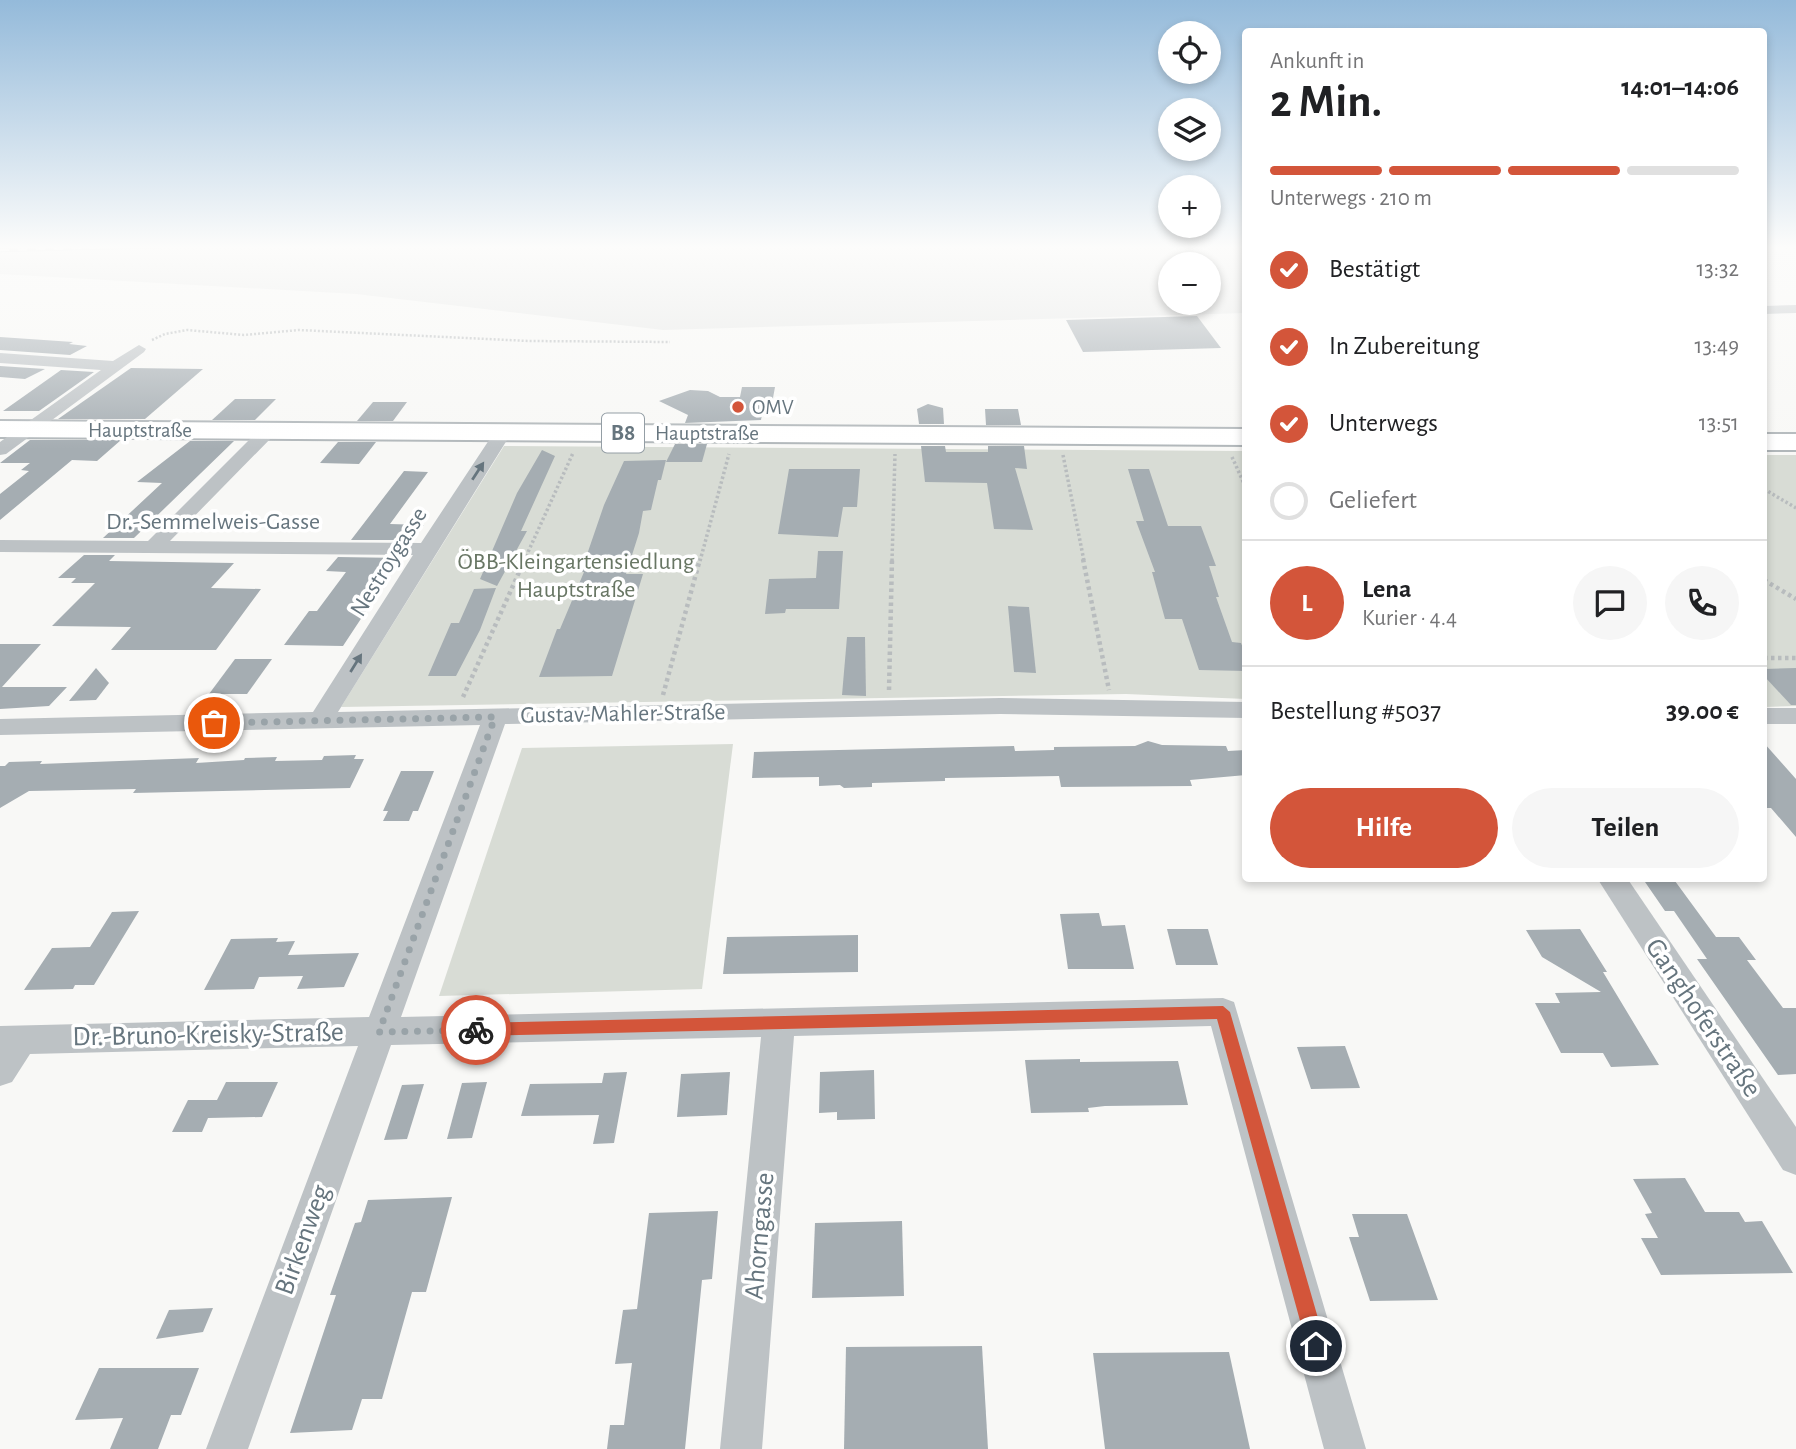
<!DOCTYPE html>
<html lang="de">
<head>
<meta charset="utf-8">
<style>
	body { margin:0; font-family:"Alegreya Sans",sans-serif; background:#f6f6f6; color:#202124; height:100vh; display:flex; flex-direction:column; font-size:26px; white-space:nowrap }
	* { box-sizing:border-box; margin:0 }
	p { font-size:23px; color:#757577 }
	.icon { flex:none; width:38px; height:38px; fill:none; stroke:currentColor; stroke-width:2; stroke-linecap:round; stroke-linejoin:round }
	.map { position:relative; flex:1; overflow:hidden }
	.sheet { position:absolute; left:1242px; top:28px; width:525px; height:854px; display:flex; flex-direction:column; background:#fff; border-radius:7px; box-shadow:0 4px 10px #0003 }
	.sheet>* { flex:none }
	.tools { position:absolute; left:1158px; top:21px; display:grid; gap:14px }
	.tools a { display:grid; place-items:center; width:63px; height:63px; border-radius:50%; background:#fff; box-shadow:0 4px 10px #0003; font-size:35px }
	.pin { position:absolute; display:grid; place-items:center; width:60px; height:60px; color:#fff; margin:-30px; border:4px solid #fff; border-radius:50%; box-shadow:0 2px 7px #0007 }
	.courier { position:absolute; display:grid; place-items:center; width:70px; height:70px; margin:-35px; border:5px solid #d3553a; border-radius:50%; background:#fff; color:#222; box-shadow:0 2px 9px #0007 }
	.overview em { font-style:normal; font-weight:700 }
	.overview div { display:flex; flex-direction:column-reverse }
	.overview { display:flex; align-items:center; justify-content:space-between; height:119px; padding:0 28px }
	h1 { font-size:46px; font-weight:700; line-height:52px }
	.bar { display:grid; grid-template-columns:repeat(4,1fr); gap:10px 7px; align-content:center; height:84px; padding:0 28px }
	.bar i { height:9px; border-radius:5px; background:#e0e0e0 }
	.bar .current { background:#d3553a }
	.bar p { grid-column:span 4 }
	.line { display:flex; align-items:center; gap:18px; padding:0 28px; border-top:2px solid #e0e0e0 }
	.line div { flex:1 }
	.round { display:grid; place-items:center; flex:none; width:74px; height:74px; border-radius:37px; background:#f6f6f6 }
	ol { padding:0 28px; list-style:none }
	li { display:flex; align-items:center; gap:21px; height:77px }
	li p { margin-inline-start:auto }
	li .icon { padding:7px; border-radius:50%; background:#d3553a; color:#fff; stroke-width:4 }
	li:last-child { color:#757577 }
	li i { width:38px; height:38px; border:4px solid #e0e0e0; border-radius:50% }
	.primary-button { display:flex; gap:14px; margin-top:auto; padding:14px 28px }
	.primary-button a { flex:1; height:80px; border-radius:42px; background:#d3553a; color:#fff; font-size:28px; font-weight:700; line-height:80px; text-align:center }
	.primary-button a+a { background:#f6f6f6; color:#202124 }
	.map>svg:first-child { display:block }
	.built { fill:#e6e7e6; fill-rule:evenodd }
	.green { fill:#d8dcd5 }
	.building { fill:#a5adb2 }
	.lines { fill:none; stroke-linecap:round; stroke-linejoin:round }
	.primary-casing { stroke:#b1b7ba; stroke-width:4 }
	.path-far2 { stroke:#b8bcbe; stroke-width:2.5; stroke-dasharray:2 2; stroke-linecap:butt }
	.path-far1 { stroke:#b8bcbe; stroke-width:3.5; stroke-dasharray:2.5 2.5; stroke-linecap:butt }
	.path { stroke:#b8bcbe; stroke-width:4.5; stroke-dasharray:3.5 3.5; stroke-linecap:butt }
	.street { fill:#bdc2c5; fill-rule:evenodd }
	.primary { fill:#fff; fill-rule:evenodd }
	.rail-casing { stroke:#a0a7ab; stroke-width:4.5 }
	.rail { stroke:#fff; stroke-width:2.5; stroke-dasharray:9; stroke-linecap:butt }
	.oneway { fill:#66757e }
	.route { fill:#d3553a }
	.done { stroke:#99a3a8; stroke-width:7; stroke-dasharray:0 12.6 }
	.poi-dot { fill:#d3553a; stroke:#fff; stroke-width:2.5 }
	.labels { text-anchor:middle; dominant-baseline:central; stroke-width:7; stroke-linejoin:round; paint-order:stroke }
	.far-poi-label { font-size:21px; fill:#66757e; stroke:#fff; text-anchor:start }
	.far-street-label { font-size:21px; fill:#66757e; stroke:#fff }
	.shield { fill:#fff; stroke:#949ea5; stroke-width:2 }
	.shield-label { font-size:23px; font-weight:bold; fill:#66757e }
	.street-label { font-size:24px; fill:#66757e; stroke:#fff }
	.park-label { font-size:24px; fill:#687664; stroke:#fff }
	.near-street-label { font-size:28px; fill:#66757e; stroke:#fff }
</style>
</head>
<body>
<div class="map">
<svg width="1796" height="1449" viewBox="0 0 1796 1449">
	<rect width="100%" height="100%" fill="#f8f8f6"/>
	<path class="built" d="M0,246H1246V313L663,330L356,294L0,274ZM1171,264H1209V303H1171Z"/>
	<g class="green">
		<path d="M504,446L1246,451V699L1126,694L341,707Z"/>
		<path d="M1764,455H1796V706L1764,707Z"/>
		<path d="M733,744L702,989L439,996L522,748Z"/>
	</g>
	<g class="building">
		<path d="M1197,316L1221,348L1083,352L1066,320Z"/>
		<path d="M0,337L73,342L69,344L87,346L70,355L0,350Z"/>
		<path d="M0,366L45,369L25,379L0,377Z"/>
		<path d="M131,368L203,369L145,419H58Z"/>
		<path d="M61,370L94,372L39,411H3Z"/>
		<path d="M742,387H775L771,409H763L761,420L685,423L688,415L659,401L690,390L708,391L720,397H740Z"/>
		<path d="M235,399H276L255,420H212Z"/>
		<path d="M373,402H407L393,421H357Z"/>
		<path d="M928,404L943,408L944,424H919L917,409Z"/>
		<path d="M985,409H1018L1021,425H986Z"/>
		<path d="M30,440H121L97,461L72,460L0,520V494L29,471L21,470L30,463H0Z"/>
		<path d="M190,441H234L134,538H103L162,483L137,482Z"/>
		<path d="M338,442H376L359,464L320,463Z"/>
		<path d="M675,444H707L702,462H666Z"/>
		<path d="M921,446H945L946,452H988V446H1024L1027,469L1015,468L1033,530L994,529L987,483L925,482Z"/>
		<path d="M542,450L555,456L521,531H527L497,586L480,579L517,493Z"/>
		<path d="M666,460L661,480H658L651,510L643,511L639,533L626,574H643L612,676L539,677L557,629H560L584,572H581L604,505L624,461Z"/>
		<path d="M789,469H860L857,507H843L838,537L778,534Z"/>
		<path d="M1128,469H1149L1168,526H1201L1216,566H1209L1219,597H1216L1232,642L1241,643L1246,656V671L1199,670L1182,619H1165L1152,572H1155L1136,521H1144Z"/>
		<path d="M404,471L428,472L390,524L424,525L413,540H351Z"/>
		<path d="M818,551H843L839,609H786L785,613L765,614L769,579L816,578Z"/>
		<path d="M84,555H115L109,561L234,563L211,588L261,589L216,650H111L131,627L52,626L95,583H71L76,578H58Z"/>
		<path d="M338,557L401,558L343,646L284,645L309,611H317L346,572L326,571Z"/>
		<path d="M496,588L480,630L456,676H428L451,623H459L474,589Z"/>
		<path d="M1008,606L1029,607L1036,673L1014,672Z"/>
		<path d="M847,637H865L866,696L842,695Z"/>
		<path d="M0,644H41L2,687H67L49,706L0,709Z"/>
		<path d="M235,659H272L247,694H209Z"/>
		<path d="M96,668L109,683L96,700L69,701Z"/>
		<path d="M1796,668V705H1791L1764,676V669Z"/>
		<path d="M1148,741L1162,745L1226,746L1228,751L1246,750V775L1190,780L1192,786L1061,787L1059,776L945,778V781L872,783V787L844,788L840,785L819,786V777L752,778L754,752L1014,746L1015,751L1054,750V747L1135,746Z"/>
		<path d="M1764,743L1796,779V837L1771,808H1764Z"/>
		<path d="M356,755L354,759H364L350,788L133,793L136,789L29,791L0,808V766H5L9,762L42,761L40,764L199,758L196,763L244,760L245,758L277,757L275,761L322,760L324,756Z"/>
		<path d="M401,771H434L418,811H413L409,821H383L388,811H383Z"/>
		<path d="M1675,881L1716,937H1739L1756,960H1747L1783,1008H1796V1074L1778,1075L1697,959H1707L1674,911H1665L1645,882Z"/>
		<path d="M139,911L94,985H75L73,989L24,990L52,948L90,947L112,912Z"/>
		<path d="M1099,913L1102,926L1125,925L1134,969H1068L1060,914Z"/>
		<path d="M1167,929H1208L1218,965H1176Z"/>
		<path d="M1580,929L1607,972H1603L1659,1065L1611,1067L1603,1053H1561L1535,1003H1560L1555,993L1601,992L1542,957L1526,930Z"/>
		<path d="M858,935V972L723,974L727,937Z"/>
		<path d="M278,938L276,942L295,941L288,955L359,953L344,987L297,989L303,976L259,977L254,989L204,990L231,939Z"/>
		<path d="M1345,1046L1360,1088L1311,1089L1297,1047Z"/>
		<path d="M1080,1059V1062L1178,1061L1188,1105L1105,1106L1088,1108L1089,1112L1031,1113L1025,1060Z"/>
		<path d="M874,1070L875,1119L837,1120V1112L819,1113L820,1072Z"/>
		<path d="M627,1072L614,1143L593,1144L599,1115L521,1116L530,1084L602,1083L604,1073Z"/>
		<path d="M730,1072L727,1115L677,1117L681,1074Z"/>
		<path d="M226,1082H278L262,1117L208,1118L202,1132H172L188,1100H217Z"/>
		<path d="M487,1082L472,1138L447,1139L462,1083Z"/>
		<path d="M424,1084L407,1139L384,1140L402,1085Z"/>
		<path d="M1685,1178L1705,1212H1739L1745,1222L1762,1221L1793,1273L1661,1275L1641,1238H1658L1645,1214L1652,1213L1633,1179Z"/>
		<path d="M452,1197L426,1292H412L382,1399H362L352,1430L290,1433L336,1295H330L355,1223L361,1222L368,1200Z"/>
		<path d="M718,1211L712,1279L702,1280L685,1449H607L610,1425H624L632,1363L615,1364L623,1310L637,1309L649,1213Z"/>
		<path d="M1352,1214H1407L1438,1300L1370,1301L1349,1237H1359Z"/>
		<path d="M902,1221L904,1296L812,1298L815,1223Z"/>
		<path d="M213,1308L203,1332L156,1339L169,1310Z"/>
		<path d="M982,1346L988,1449H844L846,1347Z"/>
		<path d="M1229,1352L1250,1449H1105L1093,1353Z"/>
		<path d="M99,1368H199L181,1415H171L158,1449H110L123,1418L75,1420Z"/>
	</g>
	<g class="lines">
		<defs>
			<g id="primary">
				<path d="M0,421L1246,429V445L0,437Z"/>
				<rect x="1764" y="434" width="32" height="16"/>
			</g>
		</defs>
		<use href="#primary" class="primary-casing"/>
		<path class="path-far2" d="M152,340L165,334L187,330L244,335L299,330L529,341L670,342"/>
		<g class="path-far1">
			<path d="M1063,455L1084,561"/>
			<path d="M1232,457L1246,488"/>
			<path d="M1764,489L1796,508"/>
			<path d="M524,561L573,453"/>
			<path d="M700,561L729,454"/>
			<path d="M892,561L895,454"/>
		</g>
		<g class="path">
			<path d="M1083,559L1109,690"/>
			<path d="M1764,580L1796,599"/>
			<path d="M1764,658H1796"/>
			<path d="M889,690L892,559"/>
			<path d="M663,695L700,559"/>
			<path d="M463,697L525,559"/>
		</g>
		<g class="street">
			<path d="M1796,305V313L1764,314V306Z"/>
			<path d="M139,345L146,349L144,352L6,454L0,455V442L101,370L0,363V353L113,361Z"/>
			<path d="M269,425L278,430L275,434L170,541L421,543L497,428H509L512,432L338,712L1000,698L1246,702V718L1000,714L505,724L401,1017L1223,998L1234,1002L1366,1449H1324L1211,1026L794,1036L762,1449H720L761,1037L391,1045L248,1449H206L358,1046L30,1054L12,1082L0,1086V1026L369,1017L480,725L0,735V719L313,712L413,555L0,552V540L148,541L263,426Z"/>
			<rect x="1764" y="708" width="32" height="16"/>
			<path d="M1597,878H1627L1796,1127V1175L1783,1170Z"/>
		</g>
		<use href="#primary" class="primary"/>
		<defs>
			<path id="rail" d="M0,250L159,246"/>
		</defs>
		<use href="#rail" class="rail-casing"/>
		<use href="#rail" class="rail"/>
	</g>
	<defs><path id="oneway-solid" d="M-6-.8H1V-3.2L6.5 0L1 3.2V.8H-6Z" transform="scale(1.75)"/></defs>
	<g class="oneway">
		<use href="#oneway-solid" transform="translate(478 471) rotate(-57)"/>
		<use href="#oneway-solid" transform="translate(356 663) rotate(-58)"/>
	</g>
	<linearGradient id="sky" x2="0" y2="1"><stop stop-color="#94bada"/><stop offset="0.55" stop-color="#fcfcfb"/><stop offset="1" stop-color="#fcfcfb" stop-opacity="0"/></linearGradient>
	<rect width="1796" height="449" fill="url(#sky)"/>
	<path class="route" d="M1223,1006L1230,1012L1326,1346L1323,1353L1316,1355L1310,1353L1307,1346L1217,1019L476,1036L469,1030L476,1023Z"/>
	<g class="lines">
		<path class="done" d="M214,723L495,717L379,1032L476,1030"/>
	</g>
	<circle class="poi-dot" cx="738" cy="407" r="7"/>
	<g class="labels">
		<g class="far-poi-label">
			<text x="752" y="407">OMV</text>
		</g>
		<g class="far-street-label">
			<text x="140" y="430">Hauptstraße</text>
			<text x="707" y="433">Hauptstraße</text>
		</g>
		<rect class="shield" x="602" y="413.5" width="42" height="39" rx="5"/>
		<g class="shield-label">
			<text x="623" y="433">B8</text>
		</g>
		<g class="street-label">
			<text x="213" y="522">Dr.-Semmelweis-Gasse</text>
			<text transform="translate(389 562) rotate(-58)">Nestroygasse</text>
			<text transform="translate(623 714) rotate(-1)">Gustav-Mahler-Straße</text>
		</g>
		<g class="park-label">
			<text x="576" y="562">ÖBB-Kleingartensiedlung<tspan x="576" dy="28">Hauptstraße</tspan></text>
		</g>
		<g class="near-street-label">
			<text transform="translate(1703 1018) rotate(56)">Ganghoferstraße</text>
			<text transform="translate(208 1035) rotate(-1)">Dr.-Bruno-Kreisky-Straße</text>
			<text transform="translate(760 1236) rotate(-85)">Ahorngasse</text>
			<text transform="translate(303 1240) rotate(-70)">Birkenweg</text>
		</g>
	</g>
</svg>
<div class="tools">
<a><svg class="icon" aria-label="locate" viewBox="0 0 24 24"><circle cx="12" cy="12" r="6"/><path d="M12 2v4M12 18v4M2 12h4M18 12h4"/></svg></a>
<a><svg class="icon" aria-label="layers" viewBox="0 0 24 24"><path d="M12 4l9 5-9 5-9-5zM3 14l9 5 9-5"/></svg></a>
<a>+</a>
<a>−</a>
</div>
<div class="pin" style="left:214px;top:723px;background:#ea580c"><svg class="icon" aria-label="bag" viewBox="0 0 24 24"><path d="M5 8h14l-1 12H6zM9 8a3 3 0 0 1 6 0"/></svg></div>
<div class="pin" style="left:1316px;top:1346px;background:#1f2937"><svg class="icon" aria-label="home" viewBox="0 0 24 24"><path d="M3 11l9-7 9 7M6 9v11h12V9"/></svg></div>
<div class="courier" style="left:476px;top:1030px"><svg class="icon" aria-label="bike" viewBox="0 0 24 24"><circle cx="6" cy="16" r="4"/><circle cx="18" cy="16" r="4"/><path d="M6 16l4-8h5l3 8M10 8l3 8H6M13 5h3"/></svg></div>
<section class="sheet">
<div class="overview"><div><h1>2 Min.</h1><p>Ankunft in</p></div><em>14:01–14:06</em></div>
<div class="bar"><i class="current"></i><i class="current"></i><i class="current"></i><i></i><p>Unterwegs · 210 m</p></div>
<ol>
<li><svg class="icon" aria-label="check" viewBox="0 0 24 24"><path d="M5 12l5 5 9-10"/></svg>Bestätigt<p>13:32</p></li>
<li><svg class="icon" aria-label="check" viewBox="0 0 24 24"><path d="M5 12l5 5 9-10"/></svg>In Zubereitung<p>13:49</p></li>
<li><svg class="icon" aria-label="check" viewBox="0 0 24 24"><path d="M5 12l5 5 9-10"/></svg>Unterwegs<p>13:51</p></li>
<li><i></i>Geliefert</li>
</ol>
<div class="line" style="height:126px"><b class="round" style="background:#d3553a;color:#fff">L</b><div><b>Lena</b><p>Kurier · 4.4</p></div><a class="round"><svg class="icon" aria-label="chat" viewBox="0 0 24 24"><path d="M4 5h16v11H9l-5 4z"/></svg></a><a class="round"><svg class="icon" aria-label="phone" viewBox="0 0 24 24"><path d="M5 4h4l2 5-3 2q2 4 5 5l2-3 5 2v4C11 20 4 13 5 4z"/></svg></a></div>
<div class="line" style="height:91px"><div>Bestellung #5037</div><b>39.00 €</b></div>
<div class="primary-button"><a>Hilfe</a><a>Teilen</a></div>
</section>
</div>
</body>
</html>
